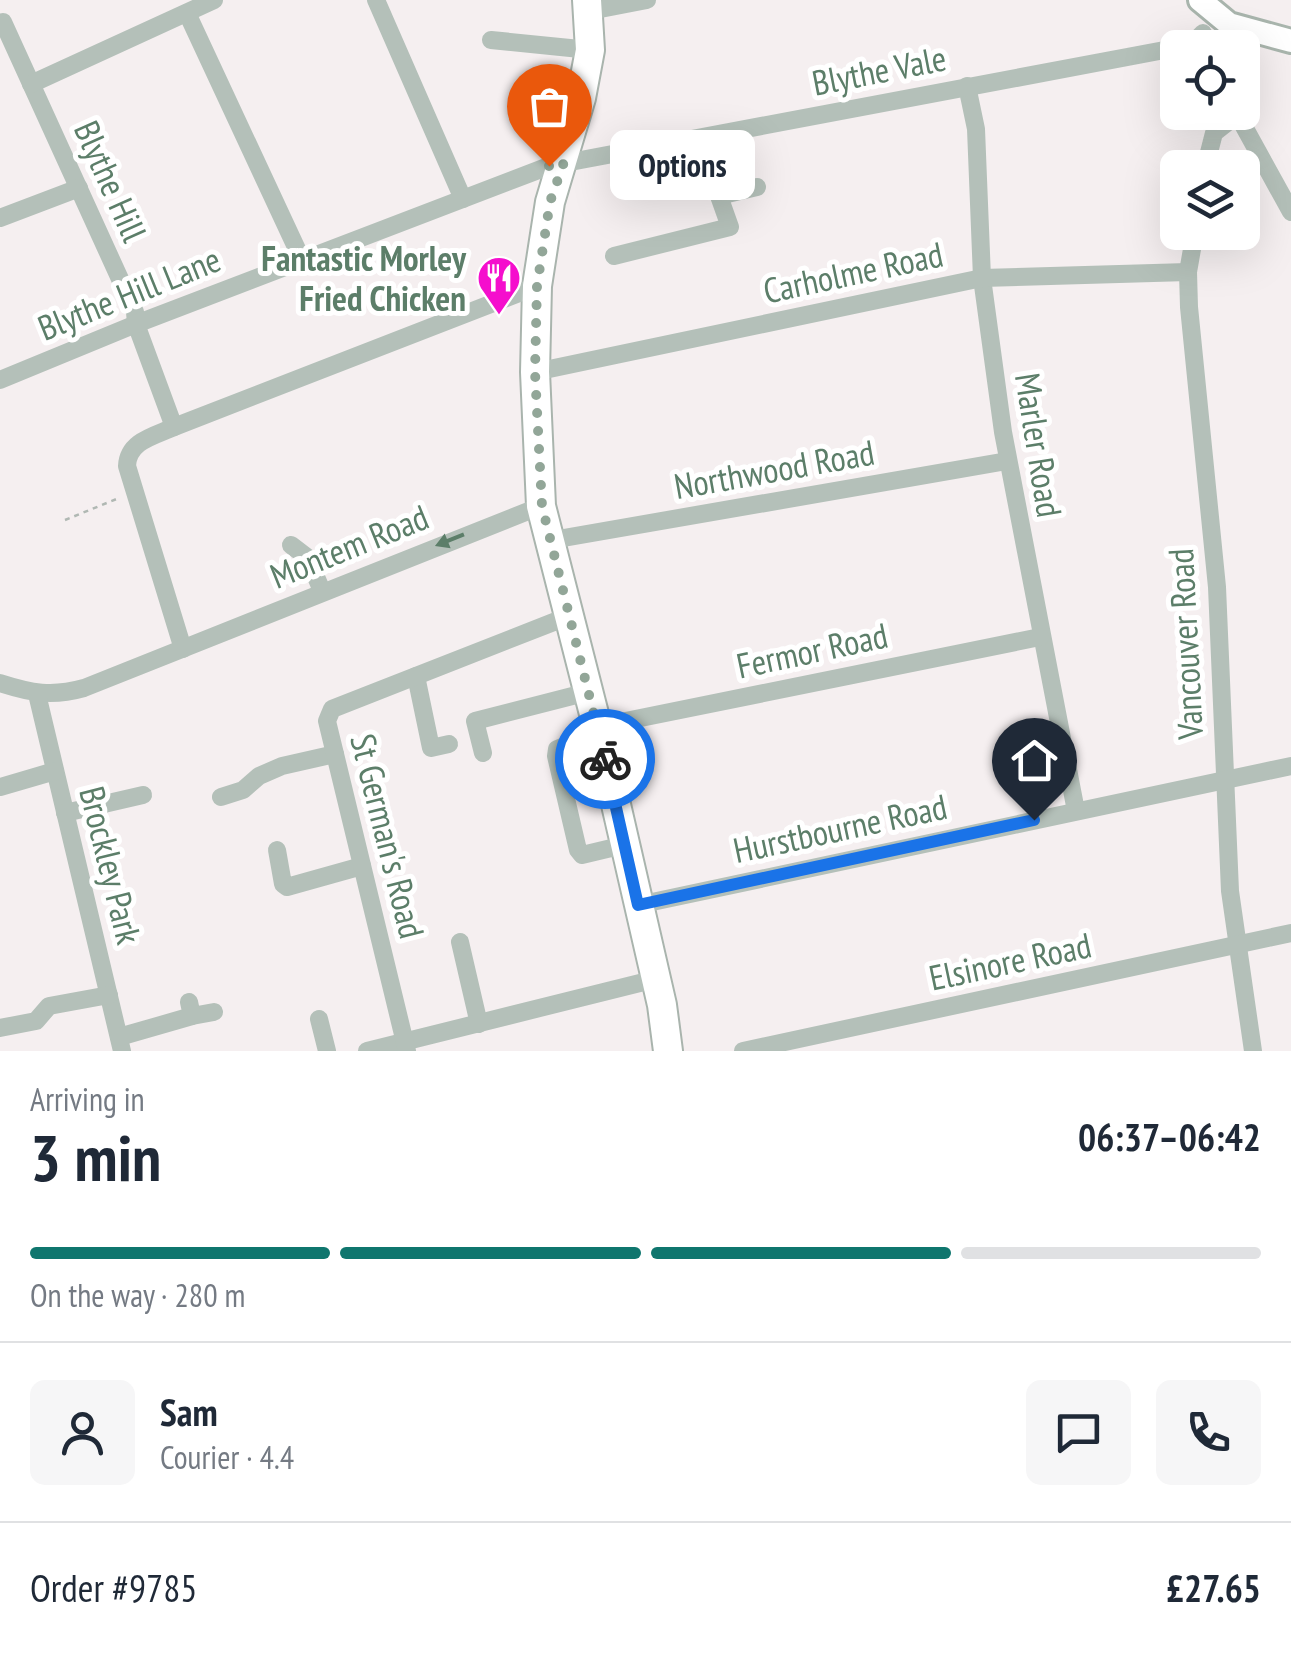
<!DOCTYPE html>
<html lang="en">
<head>
<meta charset="utf-8">
<style>
	body { margin:0; font-family:"PT Sans Narrow",sans-serif; background:#f6f6f7; color:#1f2937; height:100vh; display:flex; flex-direction:column; font-size:38px; white-space:nowrap }
	* { box-sizing:border-box; margin:0 }
	p { font-size:32px; color:#747a83 }
	.icon { flex:none; width:55px; height:55px; fill:none; stroke:currentColor; stroke-width:2; stroke-linecap:round; stroke-linejoin:round }
	.map { position:relative; height:1051px; overflow:hidden }
	.side { display:flex; flex-direction:column; background:#fff; flex:1 }
	.side>* { flex:none }
	.buttons { position:absolute; left:1160px; top:30px; display:grid; gap:20px }
	.buttons a { display:grid; place-items:center; width:100px; height:100px; border-radius:15px; background:#fff; box-shadow:0 10px 40px #0002; font-size:50px }
	.pin { position:absolute; display:grid; place-items:center; width:85px; height:85px; color:#fff; margin:-102px -42px; border-radius:50% 50% 50% 0; rotate:-45deg; box-shadow:0 0 10px #0007 }
	.pin .icon { rotate:45deg }
	.courier { position:absolute; display:grid; place-items:center; width:100px; height:100px; margin:-50px; border:8px solid #1a73e8; border-radius:50%; background:#fff; color:#222; box-shadow:0 2px 12px #0007 }
	.bubble { position:absolute; height:70px; border-radius:15px; background:#fff; box-shadow:0 10px 40px #0002; font-size:32px; font-weight:800; line-height:70px; text-align:center }
	.head em { font-style:normal; font-weight:800 }
	.head div { display:flex; flex-direction:column-reverse }
	.head { display:flex; align-items:center; justify-content:space-between; height:170px; padding:0 30px }
	h1 { font-size:65px; font-weight:800; line-height:75px }
	.bar { display:grid; grid-template-columns:repeat(4,1fr); gap:15px 10px; align-content:center; height:120px; padding:0 30px }
	.bar i { height:12px; border-radius:8px; background:#e0e1e3 }
	.bar .active { background:#0f766e }
	.bar p { grid-column:span 4 }
	.line { display:flex; align-items:center; gap:25px; padding:0 30px; border-top:2px solid #e0e1e3 }
	.line div { flex:1 }
	.round { display:grid; place-items:center; flex:none; width:105px; height:105px; border-radius:15px; background:#f6f6f7 }
	.map>svg:first-child { display:block }
	.lines { fill:none; stroke-linecap:round; stroke-linejoin:round }
	.major-casing { stroke:#a9b5ad; stroke-width:28 }
	.highway-casing { stroke:#a9b4ad; stroke-width:32 }
	.path { stroke:#b0b8b3; stroke-width:2.5; stroke-dasharray:5 5; stroke-linecap:butt }
	.minor { stroke:#b4c0b9; stroke-width:18 }
	.major { stroke:#fff; stroke-width:22 }
	.highway { stroke:#fff; stroke-width:28 }
	.oneway { fill:#5c7e69 }
	.done { stroke:#92a698; stroke-width:10; stroke-dasharray:0 18 }
	.route { stroke:#1a73e8; stroke-width:12 }
	.labels { text-anchor:middle; dominant-baseline:central; stroke-width:10; stroke-linejoin:round; paint-order:stroke }
	.street-label { font-size:35px; fill:#5c7e69; stroke:#fff }
	.poi-label { font-size:35px; font-weight:bold; fill:#5c7e69; stroke:#fff; text-anchor:end }
</style>
</head>
<body>
<div class="map">
<svg width="1291" height="1051" viewBox="0 0 1291 1051">
	<rect width="100%" height="100%" fill="#f5eff0"/>
	<g class="lines">
		<defs>
			<path id="major" d="M1200,0L1229,24L1291,41"/>
			<path id="highway" d="M587,0L590,50L581,98L550,202L537,286L535,372L541,506L606,761L662,1005L668,1051"/>
		</defs>
		<use href="#major" class="major-casing"/>
		<use href="#highway" class="highway-casing"/>
		<path class="path" d="M65,520L119,498"/>
		<g class="minor">
			<path d="M376,0L463,199"/>
			<path d="M590,11L647,0"/>
			<path d="M187,13L302,260"/>
			<path d="M3,22L135,312L136,324L174,427"/>
			<path d="M491,40L590,50"/>
			<path d="M1229,48L1236,26"/>
			<path d="M31,84L214,0"/>
			<path d="M967,86L976,129L982,278L1003,432L1076,811"/>
			<path d="M1236,112L1291,212"/>
			<path d="M704,138L719,196"/>
			<path d="M1205,168L1214,133L1237,115"/>
			<path d="M0,218L79,188"/>
			<path d="M1195,232L1188,272L1189,307L1217,587L1230,891L1253,1051"/>
			<path d="M614,256L730,227L719,196L757,187"/>
			<path d="M535,372L982,278L1188,272"/>
			<path d="M0,380L136,324L549,166L1191,45L1203,33"/>
			<path d="M552,540L1007,461"/>
			<path d="M291,545L308,558L322,591"/>
			<path d="M183,649L127,466C128,441 154,436 174,427L537,286"/>
			<path d="M416,676L431,748L449,744"/>
			<path d="M0,683C31,693 52,697 84,688L541,506"/>
			<path d="M37,694L122,1051"/>
			<path d="M596,727L1040,637"/>
			<path d="M599,739L562,747L557,749L556,756L578,850L582,855L624,845"/>
			<path d="M483,753L475,721L588,692"/>
			<path d="M0,787L55,771"/>
			<path d="M221,797L243,790L259,776L282,766L335,754"/>
			<path d="M65,813L143,795"/>
			<path d="M277,850L283,884L287,887L362,866"/>
			<path d="M638,905L1291,766"/>
			<path d="M460,942L479,1024"/>
			<path d="M192,1016L214,1012"/>
			<path d="M319,1019L327,1051"/>
			<path d="M0,1028L36,1021L49,1006L109,995"/>
			<path d="M119,1037L192,1016L189,1002"/>
			<path d="M367,1051L656,979"/>
			<path d="M407,1051L327,721L332,709L569,616"/>
			<path d="M743,1051L1291,933"/>
		</g>
		<use href="#major" class="major"/>
		<use href="#highway" class="highway"/>
	</g>
	<defs><path id="oneway-solid" d="M-6-.8H1V-3.2L6.5 0L1 3.2V.8H-6Z" transform="scale(2.5)"/></defs>
	<use class="oneway" href="#oneway-solid" transform="translate(450 540) rotate(158)"/>
	<g class="lines">
		<path class="done" d="M549,166L564,162L550,202L537,286L535,372L542,506L605,759"/>
		<path class="route" d="M605,759L638,905L1034,820"/>
	</g>
	<defs>
		<symbol id="restaurant-pin" viewBox="-11 -11 22 30"><path d="M0 17L-7.5 6A9.5 9.5 0 1 1 7.5 6Z" fill="#f50ecd" stroke="#fff"/><path d="M-5-6h1v4h1v-4h1v4h1v-4h1v5L-1.5 .5V6h-2V.5L-5-1ZM5-6V6H3V1.5H1.5Q1.5-4 5-6Z" fill="#fff"/></symbol>
	</defs>
	<g fill-rule="evenodd">
		<use href="#restaurant-pin" x="474" y="253" width="50" height="68"/>
	</g>
	<g class="labels">
		<g class="street-label">
			<text transform="translate(879 70) rotate(-11)">Blythe Vale</text>
			<text transform="translate(111 181) rotate(66)">Blythe Hill</text>
			<text transform="translate(853 272) rotate(-12)">Carholme Road</text>
			<text transform="translate(129 293) rotate(-22)">Blythe Hill Lane</text>
			<text transform="translate(1039 445) rotate(81)">Marler Road</text>
			<text transform="translate(774 469) rotate(-10)">Northwood Road</text>
			<text transform="translate(349 546) rotate(-22)">Montem Road</text>
			<text transform="translate(1185 644) rotate(-93)">Vancouver Road</text>
			<text transform="translate(812 650) rotate(-12)">Fermor Road</text>
			<text transform="translate(840 828) rotate(-12)">Hurstbourne Road</text>
			<text transform="translate(388 836) rotate(76)">St German's Road</text>
			<text transform="translate(111 865) rotate(76)">Brockley Park</text>
			<text transform="translate(1010 961) rotate(-12)">Elsinore Road</text>
		</g>
		<g class="poi-label">
			<text x="466" y="258">Fantastic Morley<tspan x="466" dy="40">Fried Chicken</tspan></text>
		</g>
	</g>
</svg>
<div class="buttons">
<a><svg class="icon" aria-label="locate" viewBox="0 0 24 24"><circle cx="12" cy="12" r="6"/><path d="M12 2v4M12 18v4M2 12h4M18 12h4"/></svg></a>
<a><svg class="icon" aria-label="layers" viewBox="0 0 24 24"><path d="M12 4l9 5-9 5-9-5zM3 14l9 5 9-5"/></svg></a>
</div>
<div class="pin" style="left:549px;top:166px;background:#ea580c"><svg class="icon" aria-label="bag" viewBox="0 0 24 24"><path d="M5 8h14l-1 12H6zM9 8a3 3 0 0 1 6 0"/></svg></div>
<div class="pin" style="left:1034px;top:820px;background:#1f2937"><svg class="icon" aria-label="home" viewBox="0 0 24 24"><path d="M3 11l9-7 9 7M6 9v11h12V9"/></svg></div>
<div class="courier" style="left:605px;top:759px"><svg class="icon" aria-label="bike" viewBox="0 0 24 24"><circle cx="6" cy="16" r="4"/><circle cx="18" cy="16" r="4"/><path d="M6 16l4-8h5l3 8M10 8l3 8H6M13 5h3"/></svg></div>
<div class="bubble" style="left:610px;top:130px;width:145px">Options</div>
</div>
<section class="side">
<div class="head"><div><h1>3 min</h1><p>Arriving in</p></div><em>06:37–06:42</em></div>
<div class="bar"><i class="active"></i><i class="active"></i><i class="active"></i><i></i><p>On the way · 280 m</p></div>
<div class="line" style="height:180px"><a class="round"><svg class="icon" aria-label="person" viewBox="0 0 24 24"><circle cx="12" cy="8" r="4"/><path d="M4 21q1-7 8-7t8 7"/></svg></a><div><b>Sam</b><p>Courier · 4.4</p></div><a class="round"><svg class="icon" aria-label="chat" viewBox="0 0 24 24"><path d="M4 5h16v11H9l-5 4z"/></svg></a><a class="round"><svg class="icon" aria-label="phone" viewBox="0 0 24 24"><path d="M5 4h4l2 5-3 2q2 4 5 5l2-3 5 2v4C11 20 4 13 5 4z"/></svg></a></div>
<div class="line" style="height:130px"><div>Order #9785</div><b>£27.65</b></div>
</section>
</body>
</html>
